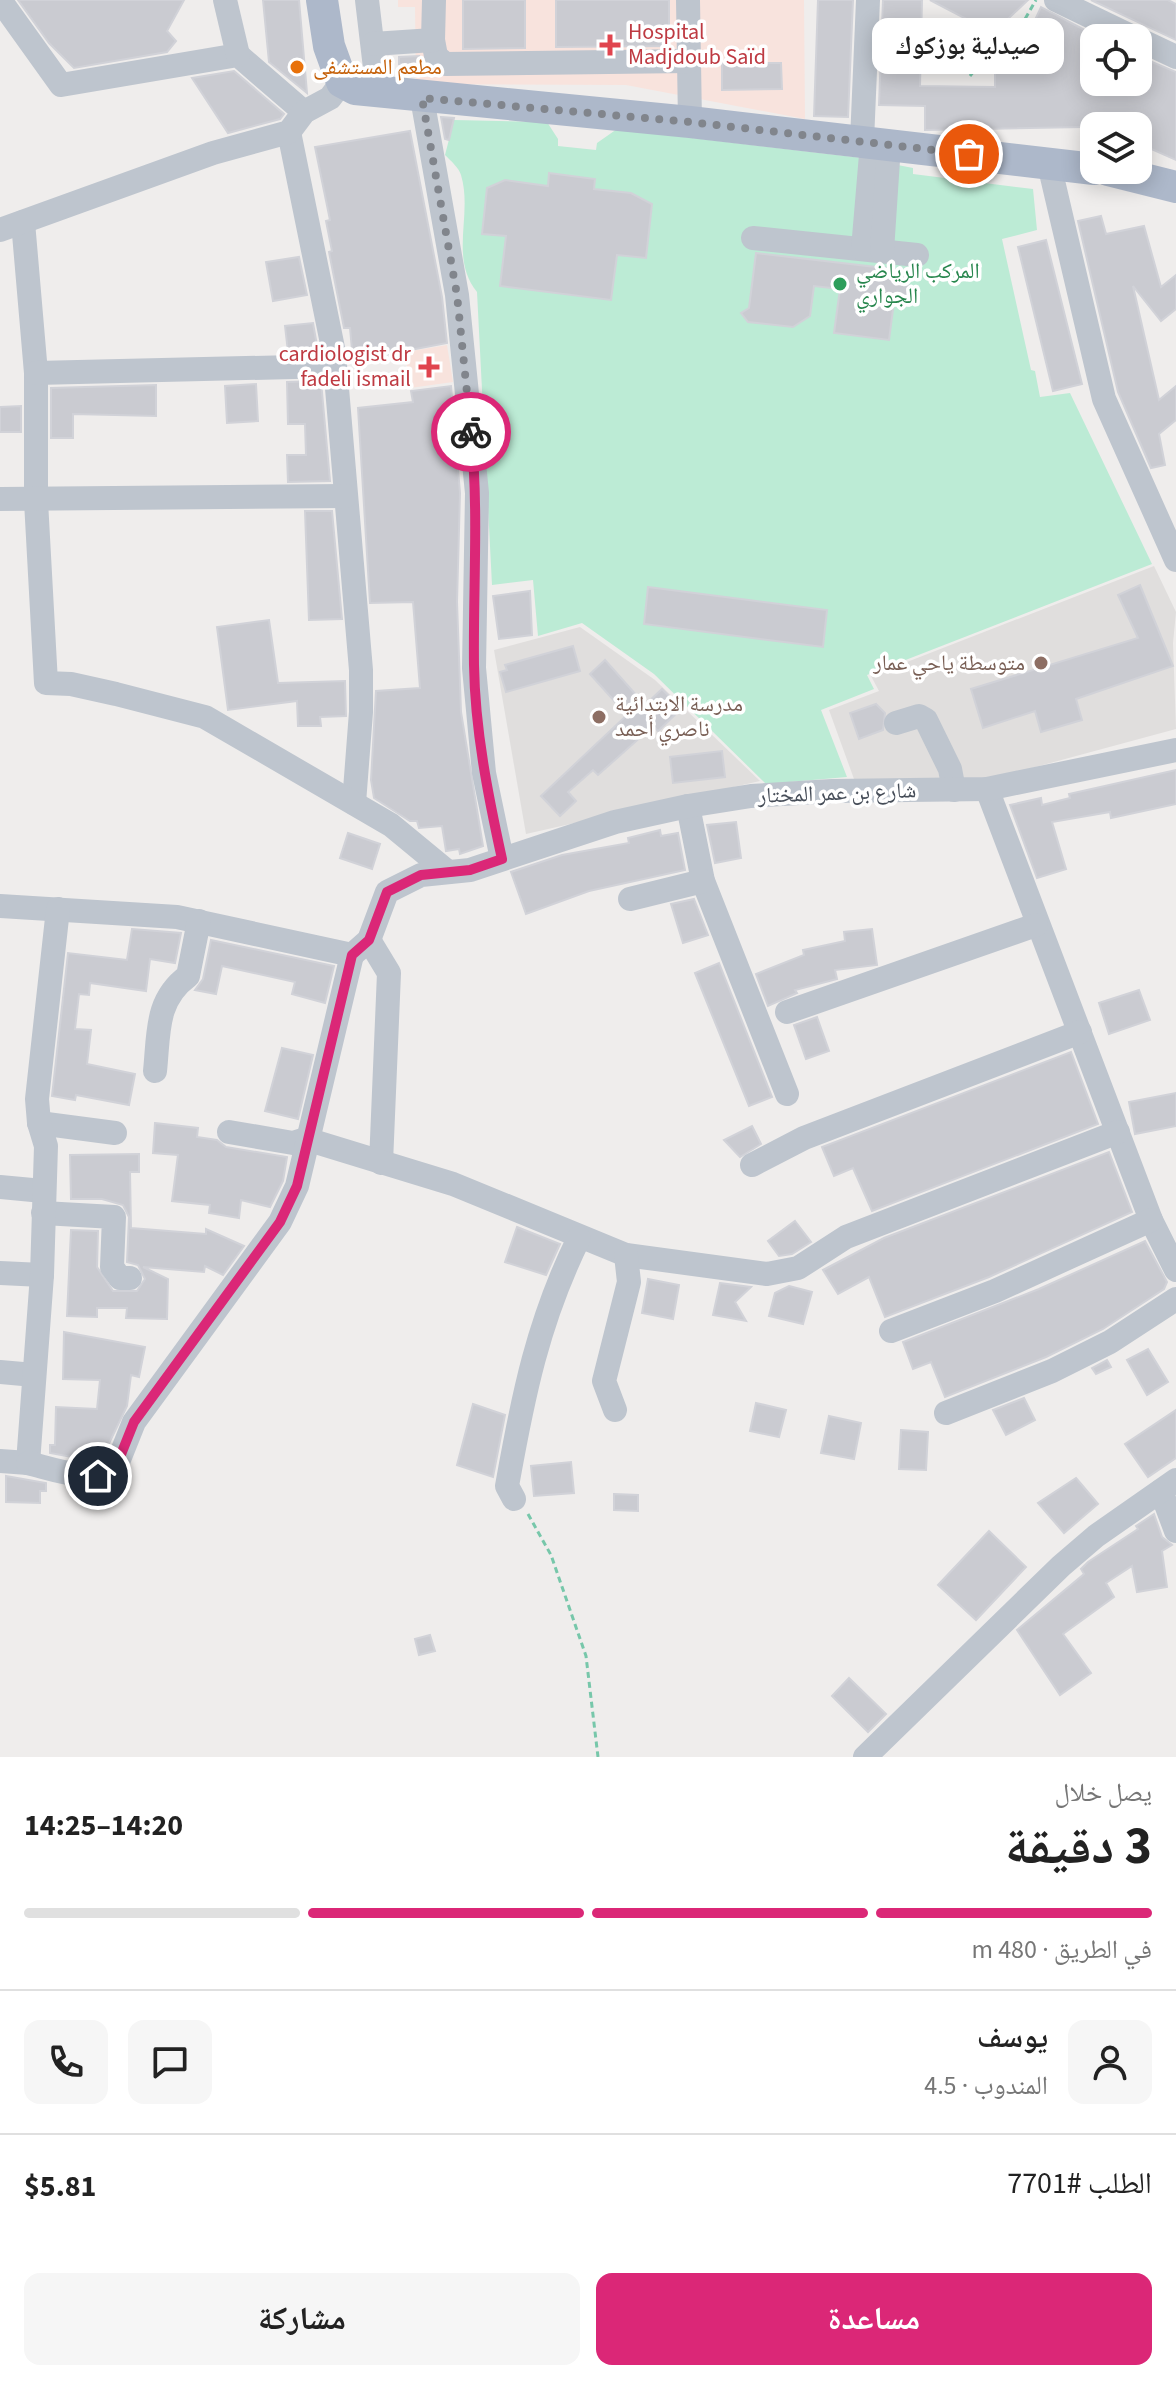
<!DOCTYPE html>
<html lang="ar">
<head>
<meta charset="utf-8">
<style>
	body { margin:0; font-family:"Source Sans 3","Noto Naskh Arabic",sans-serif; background:#f6f6f6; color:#222; direction:rtl; height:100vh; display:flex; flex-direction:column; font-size:30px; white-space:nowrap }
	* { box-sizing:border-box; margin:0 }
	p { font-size:26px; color:#767676 }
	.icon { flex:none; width:44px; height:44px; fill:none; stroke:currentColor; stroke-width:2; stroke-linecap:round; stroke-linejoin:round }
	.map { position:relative; height:1757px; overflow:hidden; direction:ltr }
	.panel { display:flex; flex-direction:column; background:#fff; flex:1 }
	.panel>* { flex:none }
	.fabs { position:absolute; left:1080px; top:24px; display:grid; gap:16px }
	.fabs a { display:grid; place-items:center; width:72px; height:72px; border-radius:16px; background:#fff; box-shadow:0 4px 20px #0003; font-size:40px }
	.pin { position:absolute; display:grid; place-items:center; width:68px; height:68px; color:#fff; margin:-34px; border:4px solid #fff; border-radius:50%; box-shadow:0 2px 8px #0007 }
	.courier { position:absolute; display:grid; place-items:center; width:80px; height:80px; margin:-40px; border:6px solid #db2777; border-radius:50%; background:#fff; color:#222; box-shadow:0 2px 10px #0007 }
	.bubble { position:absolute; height:56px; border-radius:16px; background:#fff; box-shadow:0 4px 20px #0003; font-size:26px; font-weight:700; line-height:56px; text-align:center; direction:rtl }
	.summary em { font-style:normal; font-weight:700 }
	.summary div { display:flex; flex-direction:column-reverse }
	.summary { display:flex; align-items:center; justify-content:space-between; height:136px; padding:0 24px }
	h1 { font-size:52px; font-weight:700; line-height:60px }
	.bar { display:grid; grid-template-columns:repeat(4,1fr); gap:12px 8px; align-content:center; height:96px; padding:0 24px }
	.bar i { height:10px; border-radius:6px; background:#e0e0e0 }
	.bar .active { background:#db2777 }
	.bar p { grid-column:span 4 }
	.line { display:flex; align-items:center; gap:20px; padding:0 24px; border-top:2px solid #e0e0e0 }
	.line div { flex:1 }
	.round { display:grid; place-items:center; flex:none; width:84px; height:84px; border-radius:16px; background:#f6f6f6 }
	.button { display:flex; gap:16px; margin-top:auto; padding:16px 24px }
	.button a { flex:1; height:92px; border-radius:16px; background:#db2777; color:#fff; font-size:32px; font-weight:700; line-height:92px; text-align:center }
	.button a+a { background:#f6f6f6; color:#222 }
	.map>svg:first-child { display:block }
	.education { fill:#e0dedd }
	.medical { fill:#f8e3dd }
	.green { fill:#bcebd5 }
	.building { fill:#cacbd1; stroke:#d1d2d8; stroke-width:2 }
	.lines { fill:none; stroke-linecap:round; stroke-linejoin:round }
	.path { stroke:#77c7aa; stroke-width:3; stroke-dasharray:6 4; stroke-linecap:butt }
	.minor { stroke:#bec5ce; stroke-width:24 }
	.major { stroke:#adb8ca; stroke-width:32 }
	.done { stroke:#81858c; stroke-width:8; stroke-dasharray:0 14.4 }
	.route { stroke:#db2777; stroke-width:10 }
	.health-dot { fill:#e0444e; stroke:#fff; stroke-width:3 }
	.food-dot { fill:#e8710a; stroke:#fff; stroke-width:3 }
	.leisure-dot { fill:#2e9e5b; stroke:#fff; stroke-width:3 }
	.education-dot { fill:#8d6e63; stroke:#fff; stroke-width:3 }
	.labels { text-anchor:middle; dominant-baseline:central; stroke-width:7; stroke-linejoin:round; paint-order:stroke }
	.health-label { font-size:22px; fill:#be3a42; stroke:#fff; text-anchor:start }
	.food-label { font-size:22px; fill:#c56008; stroke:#fff; text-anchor:start }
	.leisure-label { font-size:22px; fill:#27864d; stroke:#fff; text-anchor:start }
	.education-label { font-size:22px; fill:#785e54; stroke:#fff; text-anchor:end }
	.street-label { font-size:22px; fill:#464d58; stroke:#fff }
</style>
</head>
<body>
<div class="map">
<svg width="1176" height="1757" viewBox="0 0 1176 1757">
	<rect width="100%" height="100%" fill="#efedec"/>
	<g class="education">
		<path d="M1154,566L1176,612L1173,643L1176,729L980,782L854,779L829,710L879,691L871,676Z"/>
		<path d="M580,627L655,680L760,781L526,834L494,650Z"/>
	</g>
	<g class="medical">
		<path d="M398,0H804L805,119L626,85L416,84L415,7H398Z"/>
		<path d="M447,345L453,382L410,388L405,352Z"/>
	</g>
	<path class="green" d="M454,120L547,122L558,139V146L596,150L597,143L617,129L862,158L913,168V174L1033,189L1037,230L1002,239L1031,370L1035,371L1040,397L1070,393L1152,564L867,675L874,689L821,710L847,777L766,784L654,674L582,623L538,636L533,580L492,585L477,292C449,257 473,215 461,175C459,168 451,161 445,155Z"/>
	<g class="building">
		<path d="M18,0H184L167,31L176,41L167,52L74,68L49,43Z"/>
		<path d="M263,0H299L307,93L269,62Z"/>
		<path d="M463,0H525V48L463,49Z"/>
		<path d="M556,0H669V46L556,47Z"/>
		<path d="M818,0H853L848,117L814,116Z"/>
		<path d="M883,0H922L920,86L995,87V60L1004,50H1021L1041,7L1100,38H1094V82H1138V56L1176,72V160L1138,143V126L925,130V106L879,105Z"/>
		<path d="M930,0H1028L993,33Z"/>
		<path d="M1091,0H1168L1176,4V40Z"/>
		<path d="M419,56V64H399V57Z"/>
		<path d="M722,63H781L782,89L722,90Z"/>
		<path d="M234,71L284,114L280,119L228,133L192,78Z"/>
		<path d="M441,117L454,118L449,140L445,139Z"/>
		<path d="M410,131L442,297L447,343L353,361L350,328H344L329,252L332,251L326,221L330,220L315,147Z"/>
		<path d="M549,173L595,179L594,189L631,193L652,204L646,258L617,255L611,300L500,286L506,236L482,234L487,188L505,180L548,186Z"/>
		<path d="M1101,216L1106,234L1144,226L1161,287L1176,275V309L1161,321L1133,286L1159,400L1176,386V420L1159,434L1165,465L1151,468L1118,392L1078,221Z"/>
		<path d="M1046,240L1082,384L1053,391L1018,247Z"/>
		<path d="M756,253L910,271L907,296L895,294L889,340L834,333L840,289L814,286L810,316L793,327L748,322L741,313L749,308Z"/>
		<path d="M299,257L307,295L273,301L266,262Z"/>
		<path d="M313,323L318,351L288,352L285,326Z"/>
		<path d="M321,381L330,481L288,482L287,455H306L305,424H288L287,382Z"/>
		<path d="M256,384L258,421L227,423L225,386Z"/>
		<path d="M156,385V416L73,414V438H51V388Z"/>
		<path d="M451,386L460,493L457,602L461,712L483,846L460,854L459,849L446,851L442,826L419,828L417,821H410L374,798L371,780L376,691L420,688L413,602L370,603L358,408L413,402L411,391Z"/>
		<path d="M21,406V432H0V407Z"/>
		<path d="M305,511H332L342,619L309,620Z"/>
		<path d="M1140,585L1173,666L1076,699L1082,720L1041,732L1035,711L983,728L971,689L1138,638L1118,595Z"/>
		<path d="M648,587L827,610L823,647L644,624Z"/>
		<path d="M530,591L532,635L499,639L493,596Z"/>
		<path d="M269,620L278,683L345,681L346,716L320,717L321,726H298L297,701L228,710L217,627Z"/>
		<path d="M573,646L580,671L506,692L500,672L507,670L505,665Z"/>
		<path d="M605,660L645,705L662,689L681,709L658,731L653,726L598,775L593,770L568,792L576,801L560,816L541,796L627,715L590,674Z"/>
		<path d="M876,704L885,713L883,730L859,739L850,713Z"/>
		<path d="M722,751L725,777L673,783L670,757Z"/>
		<path d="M1176,770V804L1111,818L1110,812L1052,822L1066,869L1037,878L1010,805L1041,798L1042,805L1070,798L1069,794Z"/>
		<path d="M736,822L741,858L715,863L707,825Z"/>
		<path d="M660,830L661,836L678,833L685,870L589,891L526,914L511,872L562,855L629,843L628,838Z"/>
		<path d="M348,833L380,844L372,869L340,858Z"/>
		<path d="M694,899L708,935L683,943L671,904Z"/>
		<path d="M132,929L181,933L175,963L150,959L146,991L90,983L89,995L79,994L75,1029L91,1030L87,1064L135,1074L129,1105L76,1095L75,1100L52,1096L68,953L127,960Z"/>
		<path d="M872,929L877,965L835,970L837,979L795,990L797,993L768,1006L756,974L804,955L803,950L845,941L844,932Z"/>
		<path d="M211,940L334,966L325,1003L292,994L295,982L222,966L216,994L195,990L203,979Z"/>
		<path d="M719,963L772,1097L749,1106L695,973Z"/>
		<path d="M1139,990L1150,1020L1109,1034L1099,1003Z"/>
		<path d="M817,1017L829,1051L806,1059L794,1025Z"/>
		<path d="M282,1048L313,1055L298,1119L265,1111Z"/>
		<path d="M1071,1052L1098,1124L872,1211L853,1168L834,1176L822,1147Z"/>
		<path d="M1176,1093V1126L1135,1134L1129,1102Z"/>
		<path d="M155,1123L198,1128L197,1137L217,1140L226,1147L287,1157L283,1181L270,1207L241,1200L239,1218L209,1213L210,1205L172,1201L178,1155L153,1153Z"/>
		<path d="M752,1126L761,1144L740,1157L724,1140Z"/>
		<path d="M1109,1152L1132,1212L989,1277L885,1317L869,1277L838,1294L823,1270L884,1238Z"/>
		<path d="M139,1154V1172H130L131,1228L206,1234V1229L244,1246L223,1275L205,1266L204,1272L143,1267L168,1279L167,1319L126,1318L127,1308H97V1317L67,1316L71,1230L98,1231L97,1267L113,1291H137L145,1279L138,1265L127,1262L129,1217L123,1205L102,1199H71L70,1155Z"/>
		<path d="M795,1221L811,1242L792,1254L779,1256L768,1241Z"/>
		<path d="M517,1227L560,1244L546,1275L505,1262Z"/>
		<path d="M1145,1241L1167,1282L1164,1289L1103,1329L1046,1357L945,1397L931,1362L913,1369L903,1342L1039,1289Z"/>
		<path d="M648,1279L679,1285L673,1319L642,1313Z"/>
		<path d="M720,1283L751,1287L735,1302L746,1321L713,1315Z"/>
		<path d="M789,1286L812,1292L803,1324L769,1316L775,1293Z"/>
		<path d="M64,1332L145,1347L139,1377L131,1375L127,1406L103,1456L84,1454L83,1459L50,1453V1445H55L56,1407L97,1409L100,1380L63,1379Z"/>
		<path d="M1148,1349L1168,1382L1147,1395L1127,1360Z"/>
		<path d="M1107,1360L1111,1367L1096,1374L1092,1368Z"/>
		<path d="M1024,1398L1035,1420L1006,1435L993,1410Z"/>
		<path d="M756,1403L786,1410L779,1437L750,1431Z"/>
		<path d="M473,1404L505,1415L493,1477L457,1465Z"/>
		<path d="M1176,1410V1458L1148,1477L1125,1444Z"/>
		<path d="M829,1416L861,1423L854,1459L821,1453Z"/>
		<path d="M901,1430L928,1432L926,1470L899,1469Z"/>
		<path d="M571,1462L574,1493L534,1496L531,1466Z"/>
		<path d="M6,1476L46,1483V1491H40V1503L6,1502Z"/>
		<path d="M1076,1478L1098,1504L1064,1533L1038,1503Z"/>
		<path d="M614,1494L638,1495V1511L614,1510Z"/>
		<path d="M1154,1514L1162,1537L1172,1545L1162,1551L1167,1587L1137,1592L1132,1566L1106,1583L1114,1597L1063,1634L1091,1673L1060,1695L1017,1630L1084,1574L1081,1569L1088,1562L1138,1529L1136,1526Z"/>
		<path d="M989,1531L1026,1567L976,1620L938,1585Z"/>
		<path d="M430,1635L435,1651L419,1655L415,1639Z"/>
		<path d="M849,1678L886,1714L868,1732L832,1696Z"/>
	</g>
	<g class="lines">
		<g class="path">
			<path d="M970,76L997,42L1025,19L1036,0"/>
			<path d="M528,1514L551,1555L586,1656L598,1757"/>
		</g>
		<g class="minor">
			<path d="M0,0L61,85L238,55L304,112"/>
			<path d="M225,0L238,55"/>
			<path d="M367,0L378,93"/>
			<path d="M688,0L690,122"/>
			<path d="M1056,0L1135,38"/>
			<path d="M1138,39L1176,57"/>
			<path d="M433,40L436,56L445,64L689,61"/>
			<path d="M373,44L433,40L434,0"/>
			<path d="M422,98L457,295L477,493L474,668L484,773L502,859"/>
			<path d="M289,132L334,353L361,670V712L354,803"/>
			<path d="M862,141L868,0"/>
			<path d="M1049,164L1104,399L1176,560"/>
			<path d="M23,222L36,373V501L46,683L71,684L116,694L205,717L391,825L448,872"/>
			<path d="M0,230L213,153L289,132L304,112L330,98L342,82"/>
			<path d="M753,238L917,255"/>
			<path d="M863,249L872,143"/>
			<path d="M882,251L889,145"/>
			<path d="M36,373L335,366"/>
			<path d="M0,499L345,496"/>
			<path d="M896,723L919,716L926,720L950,769L954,790"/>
			<path d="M987,789L1151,1220L1176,1270"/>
			<path d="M688,806L703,881L787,1094"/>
			<path d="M630,899L703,881"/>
			<path d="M0,906L177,917L352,955L369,940L387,892L421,875L470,870L615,822L688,806L751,796L832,791L987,789L1176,750"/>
			<path d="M369,940L389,973L381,1163"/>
			<path d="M787,1012L1036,925"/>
			<path d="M155,1071C159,1034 155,1000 188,976L199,921"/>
			<path d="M39,1123L115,1133"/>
			<path d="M229,1132L293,1143L306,1139L453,1184L626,1255L767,1274L798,1268L846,1237L1118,1132"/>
			<path d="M752,1165L804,1138L1080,1032"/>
			<path d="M0,1187L43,1191"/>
			<path d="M43,1213L114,1217L112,1267L120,1278H130"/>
			<path d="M0,1273L42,1275"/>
			<path d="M891,1331L995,1291L1151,1220"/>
			<path d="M0,1372L34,1375"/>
			<path d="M615,1410L604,1381L629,1282L626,1255"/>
			<path d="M946,1413L1052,1371L1110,1342L1176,1299"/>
			<path d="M0,1461L28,1463L42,1275L46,1146L39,1123L37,1099L58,909"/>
			<path d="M28,1463C60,1471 84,1482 116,1467L134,1422L280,1222L297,1186L352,955"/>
			<path d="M1161,1491L1176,1531"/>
			<path d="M514,1499L507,1486C523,1396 538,1321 579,1238"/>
			<path d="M865,1757L1061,1566L1096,1536L1176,1480"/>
		</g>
		<g class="major">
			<path d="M322,0L329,46L342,82L355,89L690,122L1094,169"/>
			<path d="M1108,170L1176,187"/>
		</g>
	</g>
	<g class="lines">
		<path class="done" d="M471,432L457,295L422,98L690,122L969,154"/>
		<path class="route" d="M98,1476L116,1467L134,1422L280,1222L297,1186L352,955L369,940L387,892L421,875L470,870L502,859C488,795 475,730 474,665C473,587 479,510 471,432"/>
	</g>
	<g class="health-dot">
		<path d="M606 33h8v8h8v8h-8v8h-8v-8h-8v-8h8z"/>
		<path d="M425 355h8v8h8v8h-8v8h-8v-8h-8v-8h8z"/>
	</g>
	<circle class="food-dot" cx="297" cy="67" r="8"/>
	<circle class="leisure-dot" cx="840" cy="284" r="8"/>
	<g class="education-dot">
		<circle cx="1041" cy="663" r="8"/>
		<circle cx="599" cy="717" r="8"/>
	</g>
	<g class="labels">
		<g class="health-label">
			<text x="628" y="32">Hospital<tspan x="628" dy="25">Madjdoub Saïd</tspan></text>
			<text x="411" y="354" text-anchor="end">cardiologist dr<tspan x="411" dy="25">fadeli ismail</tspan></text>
		</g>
		<g class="food-label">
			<text x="313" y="67">مطعم المستشفى</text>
		</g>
		<g class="leisure-label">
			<text x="856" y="271">المركب الرياضي<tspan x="856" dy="25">الجواري</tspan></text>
		</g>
		<g class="education-label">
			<text x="1025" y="663">متوسطة ياحي عمار</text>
			<text x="615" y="704" text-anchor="start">مدرسة الابتدائية<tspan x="615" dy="25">ناصري أحمد</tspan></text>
		</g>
		<g class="street-label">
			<text transform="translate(837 793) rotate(-2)">شارع بن عمر المختار</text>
		</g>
	</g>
</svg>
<div class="fabs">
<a><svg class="icon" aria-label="locate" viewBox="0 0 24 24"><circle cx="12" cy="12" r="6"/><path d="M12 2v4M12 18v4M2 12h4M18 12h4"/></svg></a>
<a><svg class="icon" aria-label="layers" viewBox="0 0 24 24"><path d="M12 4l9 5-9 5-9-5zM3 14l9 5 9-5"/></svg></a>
</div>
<div class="pin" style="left:969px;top:154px;background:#ea580c"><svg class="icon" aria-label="bag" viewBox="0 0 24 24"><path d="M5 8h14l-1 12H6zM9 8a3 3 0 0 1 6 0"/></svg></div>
<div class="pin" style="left:98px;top:1476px;background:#1f2937"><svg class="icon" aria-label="home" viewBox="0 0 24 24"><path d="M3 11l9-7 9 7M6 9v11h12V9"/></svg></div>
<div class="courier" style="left:471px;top:432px"><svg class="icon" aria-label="bike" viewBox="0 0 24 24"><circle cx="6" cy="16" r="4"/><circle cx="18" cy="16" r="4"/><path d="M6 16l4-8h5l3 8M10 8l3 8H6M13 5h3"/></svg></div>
<div class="bubble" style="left:872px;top:18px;width:192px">صيدلية بوزكوك</div>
</div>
<section class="panel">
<div class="summary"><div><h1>3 دقيقة</h1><p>يصل خلال</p></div><em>14:20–14:25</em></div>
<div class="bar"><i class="active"></i><i class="active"></i><i class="active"></i><i></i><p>في الطريق · 480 m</p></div>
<div class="line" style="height:144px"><a class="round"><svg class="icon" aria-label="person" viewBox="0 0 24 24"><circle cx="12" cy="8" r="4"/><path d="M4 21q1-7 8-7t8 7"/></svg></a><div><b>يوسف</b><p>المندوب · 4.5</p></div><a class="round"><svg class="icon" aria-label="chat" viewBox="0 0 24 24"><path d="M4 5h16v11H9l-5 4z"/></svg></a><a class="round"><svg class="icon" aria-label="phone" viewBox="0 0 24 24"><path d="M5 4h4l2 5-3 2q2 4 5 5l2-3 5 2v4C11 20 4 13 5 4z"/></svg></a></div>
<div class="line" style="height:104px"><div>الطلب #7701</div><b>$5.81</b></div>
<div class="button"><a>مساعدة</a><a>مشاركة</a></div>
</section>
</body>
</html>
